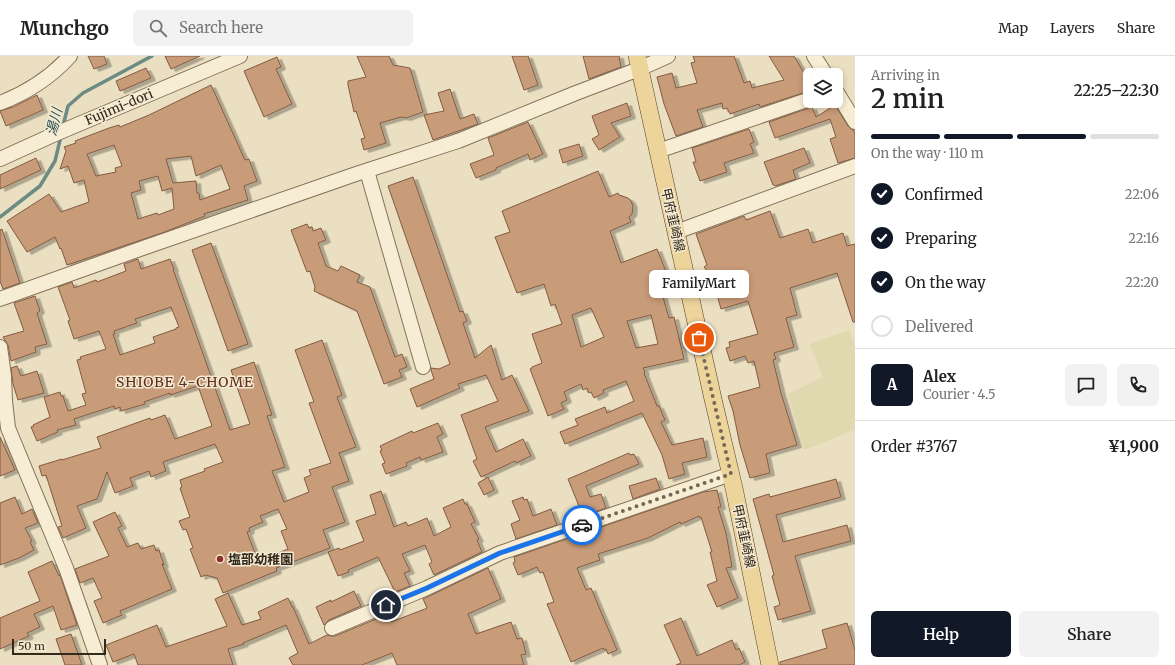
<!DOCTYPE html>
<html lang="en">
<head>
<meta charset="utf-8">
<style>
	body { margin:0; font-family:Merriweather,"Noto Sans JP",serif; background:#f2f2f2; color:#222; height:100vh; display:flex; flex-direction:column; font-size:15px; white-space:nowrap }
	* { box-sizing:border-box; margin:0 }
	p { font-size:13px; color:#767676 }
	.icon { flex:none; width:22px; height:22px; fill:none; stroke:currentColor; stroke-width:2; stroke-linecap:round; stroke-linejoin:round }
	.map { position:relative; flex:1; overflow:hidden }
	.side { display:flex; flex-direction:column; background:#fff; width:320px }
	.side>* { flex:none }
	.tools { position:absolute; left:803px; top:12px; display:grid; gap:8px }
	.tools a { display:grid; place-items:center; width:40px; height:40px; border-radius:6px; background:#fff; box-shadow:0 2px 6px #0003; font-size:20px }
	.scale { position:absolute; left:12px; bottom:10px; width:94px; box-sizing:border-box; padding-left:4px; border:2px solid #34291d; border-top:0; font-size:11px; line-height:14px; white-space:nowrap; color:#34291d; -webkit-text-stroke:3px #f3ead1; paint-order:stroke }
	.pin { position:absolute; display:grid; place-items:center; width:34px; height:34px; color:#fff; margin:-17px; border:2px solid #fff; border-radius:50%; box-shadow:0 1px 4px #0007 }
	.courier { position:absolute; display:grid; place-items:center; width:40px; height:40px; margin:-20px; border:3px solid #1a73e8; border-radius:50%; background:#fff; color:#222; box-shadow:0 1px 5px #0007 }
	.bubble { position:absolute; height:28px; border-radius:6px; background:#fff; box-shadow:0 2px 6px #0003; font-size:13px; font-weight:600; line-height:28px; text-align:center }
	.summary em { font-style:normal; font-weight:600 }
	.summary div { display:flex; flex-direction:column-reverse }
	.summary { display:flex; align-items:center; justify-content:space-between; height:68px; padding:0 16px }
	h1 { font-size:26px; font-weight:600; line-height:30px }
	.bar { display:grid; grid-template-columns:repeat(4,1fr); gap:6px 4px; align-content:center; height:48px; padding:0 16px }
	.bar i { height:5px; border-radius:3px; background:#e0e0e0 }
	.bar .current { background:#111827 }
	.bar p { grid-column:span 4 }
	.line { display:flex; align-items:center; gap:10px; padding:0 16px; border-top:1px solid #e0e0e0 }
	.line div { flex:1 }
	.round { display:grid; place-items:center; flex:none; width:42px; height:42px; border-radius:6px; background:#f2f2f2 }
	ol { padding:0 16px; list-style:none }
	li { display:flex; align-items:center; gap:12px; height:44px }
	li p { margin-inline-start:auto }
	li .icon { padding:4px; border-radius:50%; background:#111827; color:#fff; stroke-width:4 }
	li:last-child { color:#767676 }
	li i { width:22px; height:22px; border:2px solid #e0e0e0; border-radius:50% }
	.cta { display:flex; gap:8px; margin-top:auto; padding:8px 16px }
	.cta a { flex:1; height:46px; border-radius:6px; background:#111827; color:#fff; font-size:16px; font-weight:600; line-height:46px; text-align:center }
	.cta a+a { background:#f2f2f2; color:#222 }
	header { display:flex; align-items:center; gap:24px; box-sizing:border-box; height:56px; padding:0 20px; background:#fff; border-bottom:1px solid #e0e0e0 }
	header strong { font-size:19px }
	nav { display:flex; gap:22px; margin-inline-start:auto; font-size:14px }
	.search { width:280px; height:36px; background:#f2f2f2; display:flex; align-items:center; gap:10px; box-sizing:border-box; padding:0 14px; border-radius:6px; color:#767676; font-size:15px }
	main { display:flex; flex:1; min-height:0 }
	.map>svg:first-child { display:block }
	.farmland { fill:#e0d9af }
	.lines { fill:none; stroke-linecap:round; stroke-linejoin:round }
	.stream { stroke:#6c8b84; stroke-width:3.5 }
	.building { fill:#c89b79; stroke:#825b41; fill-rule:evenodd; filter:url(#shadow) }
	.minor-casing { stroke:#84715a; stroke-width:16 }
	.major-casing { stroke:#523f2e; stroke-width:18 }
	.minor { stroke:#f7edd4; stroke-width:14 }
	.major { stroke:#edd49b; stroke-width:17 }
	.done { stroke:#746956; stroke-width:4; stroke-dasharray:0 7.2 }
	.route { stroke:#1a73e8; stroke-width:5 }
	.poi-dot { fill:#902e2d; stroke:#f3ead1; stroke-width:1.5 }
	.labels { text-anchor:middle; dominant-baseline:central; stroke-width:3; stroke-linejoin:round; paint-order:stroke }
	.street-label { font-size:13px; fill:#34291d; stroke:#f3ead1 }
	.poi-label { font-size:13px; font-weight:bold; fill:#34291d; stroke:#f3ead1; text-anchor:start }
	.water-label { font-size:14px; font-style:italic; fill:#2d5351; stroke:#f3ead1 }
	.neighbourhood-label { font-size:14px; letter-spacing:1px; fill:#5f2d1f; stroke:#f3ead1 }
</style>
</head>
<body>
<header>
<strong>Munchgo</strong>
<div class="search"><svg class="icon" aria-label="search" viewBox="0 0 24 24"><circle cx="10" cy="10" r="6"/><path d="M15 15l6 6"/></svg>Search here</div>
<nav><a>Map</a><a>Layers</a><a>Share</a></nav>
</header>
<main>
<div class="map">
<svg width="855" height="609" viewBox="0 0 855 609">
	<defs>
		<filter id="shadow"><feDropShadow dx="4.5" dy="2.5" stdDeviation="0" flood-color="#0004"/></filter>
	</defs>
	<rect width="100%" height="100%" fill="#ebdfc1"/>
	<path class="farmland" d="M849,274L855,289V374L804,394L788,338L823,321L810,288Z"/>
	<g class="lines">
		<g class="stream">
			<path d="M63,70L68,50L83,37L152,0"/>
			<path d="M0,161L40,130L55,105L61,80"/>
		</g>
	</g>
	<g class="building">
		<path d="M88,0H104L107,8L94,13Z"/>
		<path d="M165,0H200L171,13Z"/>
		<path d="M357,0H389L393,9L410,12L423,56L406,62L401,61L380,67L386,87L364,94L361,83L365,82L356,55L354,56L348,29V25L366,21Z"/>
		<path d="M512,0H528L538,29L524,34Z"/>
		<path d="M583,0H619L621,11L589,23Z"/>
		<path d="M693,0H734L744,27L750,25L752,32L784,24L769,0H794L810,27V29L804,32L806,36L760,51L759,48L730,58L727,52L723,53L722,47L697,54L703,71L676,80L664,48L657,21L672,17L676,32L697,27L691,7L695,6Z"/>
		<path d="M277,1L281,11L276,13L292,48L264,61L244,15Z"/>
		<path d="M146,12L151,22L120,35L116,25Z"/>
		<path d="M211,29L245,104L249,103L257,125L244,130L248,144L204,158L205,160L162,177L67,209L61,192L60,193L55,181L27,196L7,165L49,138L61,156L89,146L84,124L74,127L68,110L60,113L66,95L64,91L76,87L75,85L109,72L119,69L120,71L149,59ZM114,89L122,110L115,112L116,116L96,120L87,98ZM191,100L196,120L221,109L230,133L200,144L199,137H197L196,125L173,127L166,103ZM158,120L162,135L172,132L174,153L158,159L157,157L138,163L131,137L141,134L139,125Z"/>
		<path d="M450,33L460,63L474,58L478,68L433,84L424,59L444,55L438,37Z"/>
		<path d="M37,39L43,54L6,70L0,55L13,51Z"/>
		<path d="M627,47L631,60L611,67L620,81L599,94L592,83L599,79L592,60Z"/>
		<path d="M835,49L848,70L853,74L855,78V102L838,107L830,83L836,81L830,63L775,82L769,66L812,51L816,61Z"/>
		<path d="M528,66L543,98L530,104L528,98L496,112V114L476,122L470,108L494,99L488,82Z"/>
		<path d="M749,73L754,86L750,88L754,97L724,107L727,116L700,125L693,106H696L692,92Z"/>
		<path d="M579,88L583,100L563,107L559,94Z"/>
		<path d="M804,92L810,107L793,114L796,123L775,130L774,129H773L764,106Z"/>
		<path d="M36,102L41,114L0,133V119Z"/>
		<path d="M598,115L609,141L618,137L619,139L628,142L631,145L633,150L632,158L629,161L631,166L610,175L621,207L657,193L669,223L659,227L669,262L674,261L684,303L643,312L645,316L644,317L657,350H659L665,364L661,366L672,389L703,382L707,401L682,407L685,418L669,423L662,399L642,357L565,388L560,376L578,369L575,363L605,351L607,357L634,345L626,325L603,334L604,337L594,342L591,336L589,337L587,332L583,334L581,328L564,336L567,344L561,347L564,353L548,360L530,313L532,312V311L542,307L532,278L562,268L555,248L551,250L544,228L517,237L495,181L510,176L502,155ZM591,252L604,281L581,291L572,259ZM651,259L658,288L636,292L627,265Z"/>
		<path d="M413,121L460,256L463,255L467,265L463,267L475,302L491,289L502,324L512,319L529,355L485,371L496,396L523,383L531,400L516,407L515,405L481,421L473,405L477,403L461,359L498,345L486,319L458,328L460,332L417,351L410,333L434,323L431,314V312L439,313L450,308L388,130Z"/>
		<path d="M770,155L780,182L808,173L813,187L843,177L847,190L855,188V266H853L837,217L790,232L797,259L786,262L794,291L774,297L776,303L773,304L781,337L797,389L766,398L770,417L750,422L740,389L733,355L728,340L760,331L754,305L748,307L745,300L730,305L726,292L730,291L729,286L758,278L748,245L721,253L716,235L711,226L707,228L702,219L707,215L704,211L707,209L696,178L744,160L746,164Z"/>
		<path d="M307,168L309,172L312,171L313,175L321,172L326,184L318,187L326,210L338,215L341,210L360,219L357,226L370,231L395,301L402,298L407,311L399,314L402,321L384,328L357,255L314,235L315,231L310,215L307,216L291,174Z"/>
		<path d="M2,173L20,227L3,233L0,225V174Z"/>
		<path d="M211,187L248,288L228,295L192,194Z"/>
		<path d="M138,203L141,213L170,203L174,213H173L230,374L250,368L231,314L254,306L272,359L267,360L285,411L272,415L284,446L309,436L304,422L311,419L309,414L331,407L309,347L314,346L295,294L322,284L342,339L337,341L356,391L339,397L349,425L332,431L345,466L323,474L330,492L276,512L277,515L223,537L217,522L205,519L201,521L190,493L193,492L186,473L183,474L179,465L190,461L180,432L182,431L180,424L205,415L204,413L223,406L215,388L163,406L166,415L151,421L149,415L130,422L133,430L115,437L107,416L97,443L77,450L86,472L63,482L58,471L62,470L46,419L42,420L39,410L62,403V404L101,392L97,381L150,362L151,364L165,359L175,383L212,370L198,330L170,339V337L144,346L145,348L121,355L120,351L115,353L114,350L74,363L76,369L57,374L58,376L37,385L31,371L34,370L33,369L50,361L44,341L60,336L61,340H63L68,355L86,349L82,338L86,337L77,304L81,303L80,301L106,293L99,275L74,283L68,265L70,264L58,231L72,226L74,232L96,224L97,226L126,215L124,208ZM171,251L179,271L176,272V273L153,281L155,287L120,299L113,278H115L114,275L137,267L135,263ZM278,453L287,473L281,475L288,493L258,505L247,476L250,475L249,472L263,466L260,460Z"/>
		<path d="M35,240L40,255L37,257L47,288L35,291L36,296L11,305L8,289L3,281L24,275L14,247Z"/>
		<path d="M17,310L21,320L37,315L44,337L18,344L13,328L11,312Z"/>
		<path d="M438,367L443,378L437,381L443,396L421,404L420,401L406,407L407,410L386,418L382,408L385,407L380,395L382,394L380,390L412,375L413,377Z"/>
		<path d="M0,381L15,414L0,420Z"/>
		<path d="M629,397L630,399L634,398L639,408L586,430L590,441L601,438L606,452L583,460L568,423Z"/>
		<path d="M488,421L494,434L484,439L478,427Z"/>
		<path d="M656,422L660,433L633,443L629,430Z"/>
		<path d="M836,423L841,441L776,459L783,486L847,469L851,485L795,500L811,555L778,564L774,551L780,549L772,520L774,519L753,443L769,438L770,441Z"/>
		<path d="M717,434L721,451H718L726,477L732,511L726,512L738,542L717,551L707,529L717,525L710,496H712L701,461L700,462L699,460L681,468L680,466L648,482L598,498L600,504L577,512L586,534L591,532L617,594L608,598L606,593L604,594L603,592L571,606L547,548L554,546L543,516L540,517L537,511L518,519L513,507L515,506L514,501L703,436Z"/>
		<path d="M381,435L394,471L406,466L408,470L427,462L434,480L451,471L443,452L463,443L465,448H467L475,466L471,468L479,483L477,484L482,496L434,519L429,508L432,506L425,489L402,498L410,515L404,517L410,530L395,536L378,501L348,514L349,516L338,520L328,496L339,492L340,494L364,485L356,465L376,458L370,439Z"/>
		<path d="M15,441L22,458L32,453L38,467L25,472L32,485L30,486L34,494L19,502L0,509V447Z"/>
		<path d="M523,441L524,444L527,443L533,460L551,453L557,469L516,483L511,468L520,464L512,445Z"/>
		<path d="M115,456L122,470L118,472L127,491L138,487L141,493L154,489L156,495L159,494L164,509L162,508L172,533L120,555L122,559L103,567L94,545L102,542L93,522L80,527L75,513L109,500L93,466Z"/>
		<path d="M52,505L59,520L60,519L77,569L61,574L53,550L34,558L40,571L27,577L29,580L0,593V562L40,545L28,516Z"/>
		<path d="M488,512L501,543L468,558L476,578L511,566L517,583L522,582L526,598L521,599L524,609H397L392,597L362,609H293L289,602L298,597L286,569L243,587L244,588L228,593L233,609H138L134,598L113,606L106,589L157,569L166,591L227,570L215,543L228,537L242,569L261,563L258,556L288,542L292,551H293L309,588L327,579L331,580H335L388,558L391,566L425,553L427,552L423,543Z"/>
		<path d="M354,535L361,550L329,564L324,569L316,551L331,544V546Z"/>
		<path d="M681,562L697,600L732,584L736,594L739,592L745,606L739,609H676L681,607L664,569Z"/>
		<path d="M847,567L855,594V609H780V606L827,592L822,574Z"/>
		<path d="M71,578L82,609H65L56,583Z"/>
	</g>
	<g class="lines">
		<defs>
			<g id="minor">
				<path d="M814,0L826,19"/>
				<path d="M836,35L855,66"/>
				<path d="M0,47C26,37 51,21 70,0"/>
				<path d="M658,95L810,43"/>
				<path d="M0,103L53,79L240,0"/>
				<path d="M367,115L423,311"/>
				<path d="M676,176L855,110"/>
				<path d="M0,243L143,192L356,118L458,85L576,37L639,13L668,0"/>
				<path d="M0,291L4,320L5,345L8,372L66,512L100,609"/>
				<path d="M332,572L427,532L500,497L731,418"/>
			</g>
			<path id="major" d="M637,0L713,343L734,432L770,609"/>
		</defs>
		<use href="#minor" class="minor-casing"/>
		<use href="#major" class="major-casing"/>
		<use href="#minor" class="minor"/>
		<use href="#major" class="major"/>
	</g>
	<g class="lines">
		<path class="done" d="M582,469L731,418L699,282"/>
		<path class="route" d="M386,549L427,532L500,497L582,469"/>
	</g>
	<circle class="poi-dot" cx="220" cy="503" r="4"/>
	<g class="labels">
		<g class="street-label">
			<text transform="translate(119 51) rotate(-23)">Fujimi-dori</text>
			<text transform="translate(673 164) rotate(77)">甲府韮崎線</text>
			<text transform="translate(744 480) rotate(78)">甲府韮崎線</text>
		</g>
		<g class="poi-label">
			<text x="228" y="503">塩部幼稚園</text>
		</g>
		<g class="water-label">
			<text transform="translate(54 66) rotate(-76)">湯川</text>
		</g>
		<g class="neighbourhood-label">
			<text x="185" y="326">SHIOBE 4-CHOME</text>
		</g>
	</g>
</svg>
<div class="tools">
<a><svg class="icon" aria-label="layers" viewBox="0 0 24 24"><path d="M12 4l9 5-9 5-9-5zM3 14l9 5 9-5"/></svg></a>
</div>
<div class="scale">50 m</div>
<div class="pin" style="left:699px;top:282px;background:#ea580c"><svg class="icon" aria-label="bag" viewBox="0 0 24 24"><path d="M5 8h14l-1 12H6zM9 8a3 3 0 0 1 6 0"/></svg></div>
<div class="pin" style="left:386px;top:549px;background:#1f2937"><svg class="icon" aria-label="home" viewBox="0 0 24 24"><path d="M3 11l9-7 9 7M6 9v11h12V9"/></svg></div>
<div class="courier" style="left:582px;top:469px"><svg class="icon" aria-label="car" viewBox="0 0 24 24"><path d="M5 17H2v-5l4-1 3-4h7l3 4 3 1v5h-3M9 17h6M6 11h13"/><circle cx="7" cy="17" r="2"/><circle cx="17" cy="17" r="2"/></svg></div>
<div class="bubble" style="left:649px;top:214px;width:100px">FamilyMart</div>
</div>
<section class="side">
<div class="summary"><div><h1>2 min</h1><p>Arriving in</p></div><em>22:25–22:30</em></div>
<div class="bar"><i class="current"></i><i class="current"></i><i class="current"></i><i></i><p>On the way · 110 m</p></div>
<ol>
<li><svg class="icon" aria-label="check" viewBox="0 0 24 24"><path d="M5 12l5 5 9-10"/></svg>Confirmed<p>22:06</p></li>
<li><svg class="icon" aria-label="check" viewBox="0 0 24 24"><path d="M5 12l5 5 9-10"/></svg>Preparing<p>22:16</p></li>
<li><svg class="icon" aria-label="check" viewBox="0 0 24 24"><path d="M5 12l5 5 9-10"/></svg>On the way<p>22:20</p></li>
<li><i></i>Delivered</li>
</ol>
<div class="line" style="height:72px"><b class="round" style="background:#111827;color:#fff">A</b><div><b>Alex</b><p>Courier · 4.5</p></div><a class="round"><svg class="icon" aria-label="chat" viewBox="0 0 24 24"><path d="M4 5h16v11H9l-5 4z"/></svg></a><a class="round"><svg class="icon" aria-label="phone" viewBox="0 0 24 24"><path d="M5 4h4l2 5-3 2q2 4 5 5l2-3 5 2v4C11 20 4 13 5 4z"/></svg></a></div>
<div class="line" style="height:52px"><div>Order #3767</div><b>¥1,900</b></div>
<div class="cta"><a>Help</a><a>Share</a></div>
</section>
</main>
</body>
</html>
